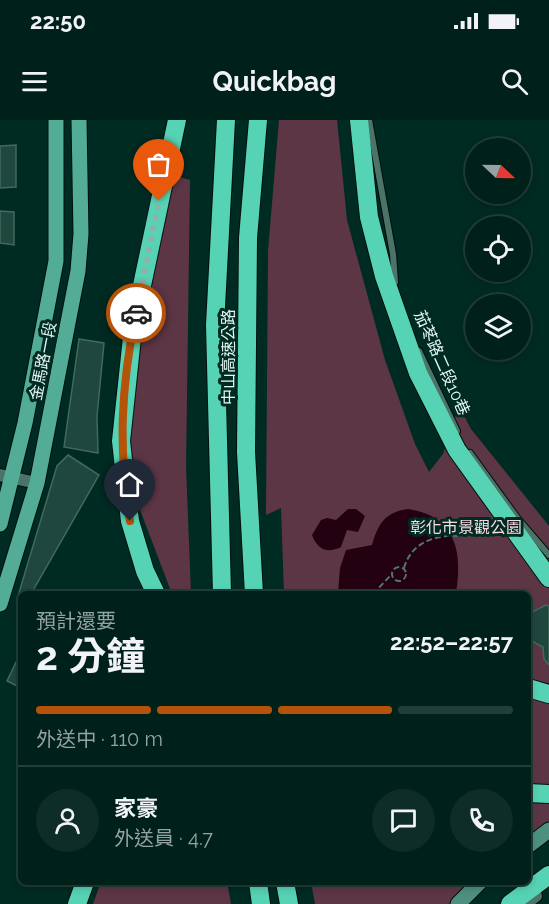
<!DOCTYPE html>
<html lang="zh-TW">
<head>
<meta charset="utf-8">
<style>
	body { margin:0; font-family:Raleway,"Noto Sans TC",sans-serif; background:#0e2d27; color:#f1f3f6; height:100vh; display:flex; flex-direction:column; font-size:22px; white-space:nowrap }
	* { box-sizing:border-box; margin:0 }
	p { font-size:20px; color:#95a3a2 }
	.icon { flex:none; width:33px; height:33px; fill:none; stroke:currentColor; stroke-width:2; stroke-linecap:round; stroke-linejoin:round }
	.map { position:relative; flex:1; overflow:hidden }
	.panel { position:absolute; left:18px; top:471px; width:513px; height:294px; display:flex; flex-direction:column; background:#00201a; border-radius:9px; box-shadow:0 3px 9px #0003,0 0 0 2px #223e39 }
	.panel>* { flex:none }
	.needle { width:39px; rotate:112deg }
	.buttons { position:absolute; left:465px; top:18px; display:grid; gap:12px }
	.buttons a { display:grid; place-items:center; width:66px; height:66px; border-radius:50%; background:#00201a; box-shadow:0 3px 9px #0003,0 0 0 2px #223e39; font-size:30px }
	.pin { position:absolute; display:grid; place-items:center; width:51px; height:51px; color:#fff; margin:-62px -26px; border-radius:50% 50% 50% 0; rotate:-45deg; box-shadow:0 0 6px #0007 }
	.pin .icon { rotate:45deg }
	.courier { position:absolute; display:grid; place-items:center; width:60px; height:60px; margin:-30px; border:4px solid #b45309; border-radius:50%; background:#fff; color:#222; box-shadow:0 2px 8px #0007 }
	.headline em { font-style:normal; font-weight:700 }
	.headline div { display:flex; flex-direction:column-reverse }
	.headline { display:flex; align-items:center; justify-content:space-between; height:102px; padding:0 18px }
	h1 { font-size:39px; font-weight:700; line-height:45px }
	.bar { display:grid; grid-template-columns:repeat(4,1fr); gap:9px 6px; align-content:center; height:72px; padding:0 18px }
	.bar i { height:8px; border-radius:4px; background:#223e39 }
	.bar .active { background:#b45309 }
	.bar p { grid-column:span 4 }
	.line { display:flex; align-items:center; gap:15px; padding:0 18px; border-top:2px solid #223e39 }
	.line div { flex:1 }
	.round { display:grid; place-items:center; flex:none; width:63px; height:63px; border-radius:32px; background:#0e2d27 }
	.status { display:flex; justify-content:space-between; align-items:center; height:42px; padding:0 30px; background:#00201a; direction:ltr }
	.status svg { height:16px; fill:currentColor }
	header { display:flex; justify-content:space-between; align-items:center; height:78px; padding:0 18px; background:#00201a; font-size:27px; font-weight:700 }
	.map>svg:first-child { display:block }
	.green { fill:#5d3645 }
	.water { fill:#230111 }
	.building { fill:#1f473d; stroke:#41695e; stroke-width:1.5 }
	.lines { fill:none; stroke-linecap:round; stroke-linejoin:round }
	.lane-casing { stroke:#00100c; stroke-width:8 }
	.street-casing { stroke:#00100c; stroke-width:14 }
	.secondary-casing { stroke:#00100c; stroke-width:17 }
	.primary-casing { stroke:#00100c; stroke-width:17 }
	.highway-casing { stroke:#00100c; stroke-width:20 }
	.path { stroke:#52756d; stroke-width:2; stroke-dasharray:6 3; stroke-linecap:butt }
	.lane { stroke:#4b7368; stroke-width:6 }
	.street { stroke:#4b7368; stroke-width:12 }
	.secondary { stroke:#4e907f; stroke-width:15 }
	.primary { stroke:#52ac96; stroke-width:15 }
	.highway { stroke:#56d2b5; stroke-width:18 }
	.done { stroke:#92afa8; stroke-width:6; stroke-dasharray:0 10.8 }
	.route { stroke:#b45309; stroke-width:8 }
	.labels { text-anchor:middle; dominant-baseline:central; stroke-width:6; stroke-linejoin:round; paint-order:stroke }
	.street-label { font-size:16px; fill:#e1f6f0; stroke:#002b22 }
	.park-label { font-size:16px; fill:#f9d8e3; stroke:#002b22 }
</style>
</head>
<body>
<div class="status"><b>22:50</b><svg viewBox="0 0 49 12"><path d="M0 12V9h3v3zM5 12V6h3v6zM10 12V3h3v9zM15 12V0h3v12zM26 1h20v11H26zM47 4h2v5h-2z"/></svg></div>
<header><svg class="icon" aria-label="menu" viewBox="0 0 24 24"><path d="M4 6h16M4 12h16M4 18h16"/></svg>Quickbag<svg class="icon" aria-label="search" viewBox="0 0 24 24"><circle cx="10" cy="10" r="6"/><path d="M15 15l6 6"/></svg></header>
<div class="map">
<svg width="549" height="784" viewBox="0 0 549 784">
	<rect width="100%" height="100%" fill="#002b22"/>
	<g class="green">
		<path d="M279,0H337L347,100L385,240L415,324L429,352L443,334L459,286L471,309L549,406V703L528,719V474H284L281,388L266,395L268,131Z"/>
		<path d="M166,53L190,60L186,347L191,474H172L131,366L130,272Z"/>
		<path d="M101,762H227L231,784H93Z"/>
		<path d="M311,762H475L454,784H315Z"/>
	</g>
	<g class="water">
		<path d="M348,389H356L365,396L358,412L347,410L341,427C327,434 317,429 312,415L321,400L327,398L336,400Z"/>
		<path d="M408,389C456,396 463,432 456,474H338L340,448L346,430L372,425C378,404 385,392 408,389Z"/>
	</g>
	<g class="building">
		<path d="M16,25V67L0,68V26Z"/>
		<path d="M0,91L14,92V125L0,123Z"/>
		<path d="M79,219L104,223L97,296L98,333L64,327Z"/>
		<path d="M68,335L99,355L31,474H21V477L18,476L57,346Z"/>
		<path d="M546,485L549,486V545L544,539L543,527L528,519V494Z"/>
		<path d="M21,532V568L7,561Z"/>
	</g>
	<g class="lines">
		<defs>
			<g id="lane">
				<path d="M369,0L393,134L395,162"/>
				<path d="M419,231L457,311"/>
				<path d="M470,333L518,399L549,435"/>
			</g>
			<g id="street">
				<path d="M0,355L37,363"/>
				<path d="M525,784L536,776"/>
			</g>
			<g id="secondary">
				<path d="M528,726L549,710"/>
				<path d="M458,784L480,762"/>
			</g>
			<g id="primary">
				<path d="M0,404L25,303L56,141V0"/>
				<path d="M0,484L37,363L78,151L81,114L79,0"/>
			</g>
			<g id="highway">
				<path d="M359,0L369,97L384,156L418,253L457,330L549,458"/>
				<path d="M156,474L145,451L130,401L121,321L133,208L177,0"/>
				<path d="M222,474L215,205L226,0"/>
				<path d="M254,474L246,332L248,118L258,0"/>
				<path d="M528,568L549,574"/>
				<path d="M528,673L549,674"/>
				<path d="M258,762L261,784"/>
				<path d="M285,762L289,784"/>
				<path d="M77,784L85,762"/>
				<path d="M510,784L549,755"/>
			</g>
		</defs>
		<use href="#lane" class="lane-casing"/>
		<use href="#street" class="street-casing"/>
		<use href="#secondary" class="secondary-casing"/>
		<use href="#primary" class="primary-casing"/>
		<use href="#highway" class="highway-casing"/>
		<g class="path">
			<circle cx="399" cy="454" r="7"/>
			<path d="M404,448C412,420 439,414 465,416"/>
			<path d="M373,474L391,455"/>
		</g>
		<use href="#lane" class="lane"/>
		<use href="#street" class="street"/>
		<use href="#secondary" class="secondary"/>
		<use href="#primary" class="primary"/>
		<use href="#highway" class="highway"/>
	</g>
	<g class="lines">
		<path class="done" d="M136,193L159,81"/>
		<path class="route" d="M130,401C118,327 121,267 136,193"/>
	</g>
	<g class="labels">
		<g class="street-label">
			<text transform="translate(228 237) rotate(-90)">中山高速公路</text>
			<text transform="translate(43 241) rotate(-79)">金馬路一段</text>
			<text transform="translate(442 243) rotate(66)">茄苳路二段10巷</text>
		</g>
		<g class="park-label">
			<text x="466" y="407">彰化市景觀公園</text>
		</g>
	</g>
</svg>
<div class="buttons">
<a><svg class="needle" viewBox="-14 -14 28 28"><path d="M0-13l5 13h-10z" fill="#e53935"/><path d="M0 13l5-13h-10z" fill="#95a3a2"/></svg></a>
<a><svg class="icon" aria-label="locate" viewBox="0 0 24 24"><circle cx="12" cy="12" r="6"/><path d="M12 2v4M12 18v4M2 12h4M18 12h4"/></svg></a>
<a><svg class="icon" aria-label="layers" viewBox="0 0 24 24"><path d="M12 4l9 5-9 5-9-5zM3 14l9 5 9-5"/></svg></a>
</div>
<div class="pin" style="left:159px;top:81px;background:#ea580c"><svg class="icon" aria-label="bag" viewBox="0 0 24 24"><path d="M5 8h14l-1 12H6zM9 8a3 3 0 0 1 6 0"/></svg></div>
<div class="pin" style="left:130px;top:401px;background:#1f2937"><svg class="icon" aria-label="home" viewBox="0 0 24 24"><path d="M3 11l9-7 9 7M6 9v11h12V9"/></svg></div>
<div class="courier" style="left:136px;top:193px"><svg class="icon" aria-label="car" viewBox="0 0 24 24"><path d="M5 17H2v-5l4-1 3-4h7l3 4 3 1v5h-3M9 17h6M6 11h13"/><circle cx="7" cy="17" r="2"/><circle cx="17" cy="17" r="2"/></svg></div>
<section class="panel">
<div class="headline"><div><h1>2 分鐘</h1><p>預計還要</p></div><em>22:52–22:57</em></div>
<div class="bar"><i class="active"></i><i class="active"></i><i class="active"></i><i></i><p>外送中 · 110 m</p></div>
<div class="line" style="height:108px"><a class="round"><svg class="icon" aria-label="person" viewBox="0 0 24 24"><circle cx="12" cy="8" r="4"/><path d="M4 21q1-7 8-7t8 7"/></svg></a><div><b>家豪</b><p>外送員 · 4.7</p></div><a class="round"><svg class="icon" aria-label="chat" viewBox="0 0 24 24"><path d="M4 5h16v11H9l-5 4z"/></svg></a><a class="round"><svg class="icon" aria-label="phone" viewBox="0 0 24 24"><path d="M5 4h4l2 5-3 2q2 4 5 5l2-3 5 2v4C11 20 4 13 5 4z"/></svg></a></div>
</section>
</div>
</body>
</html>
